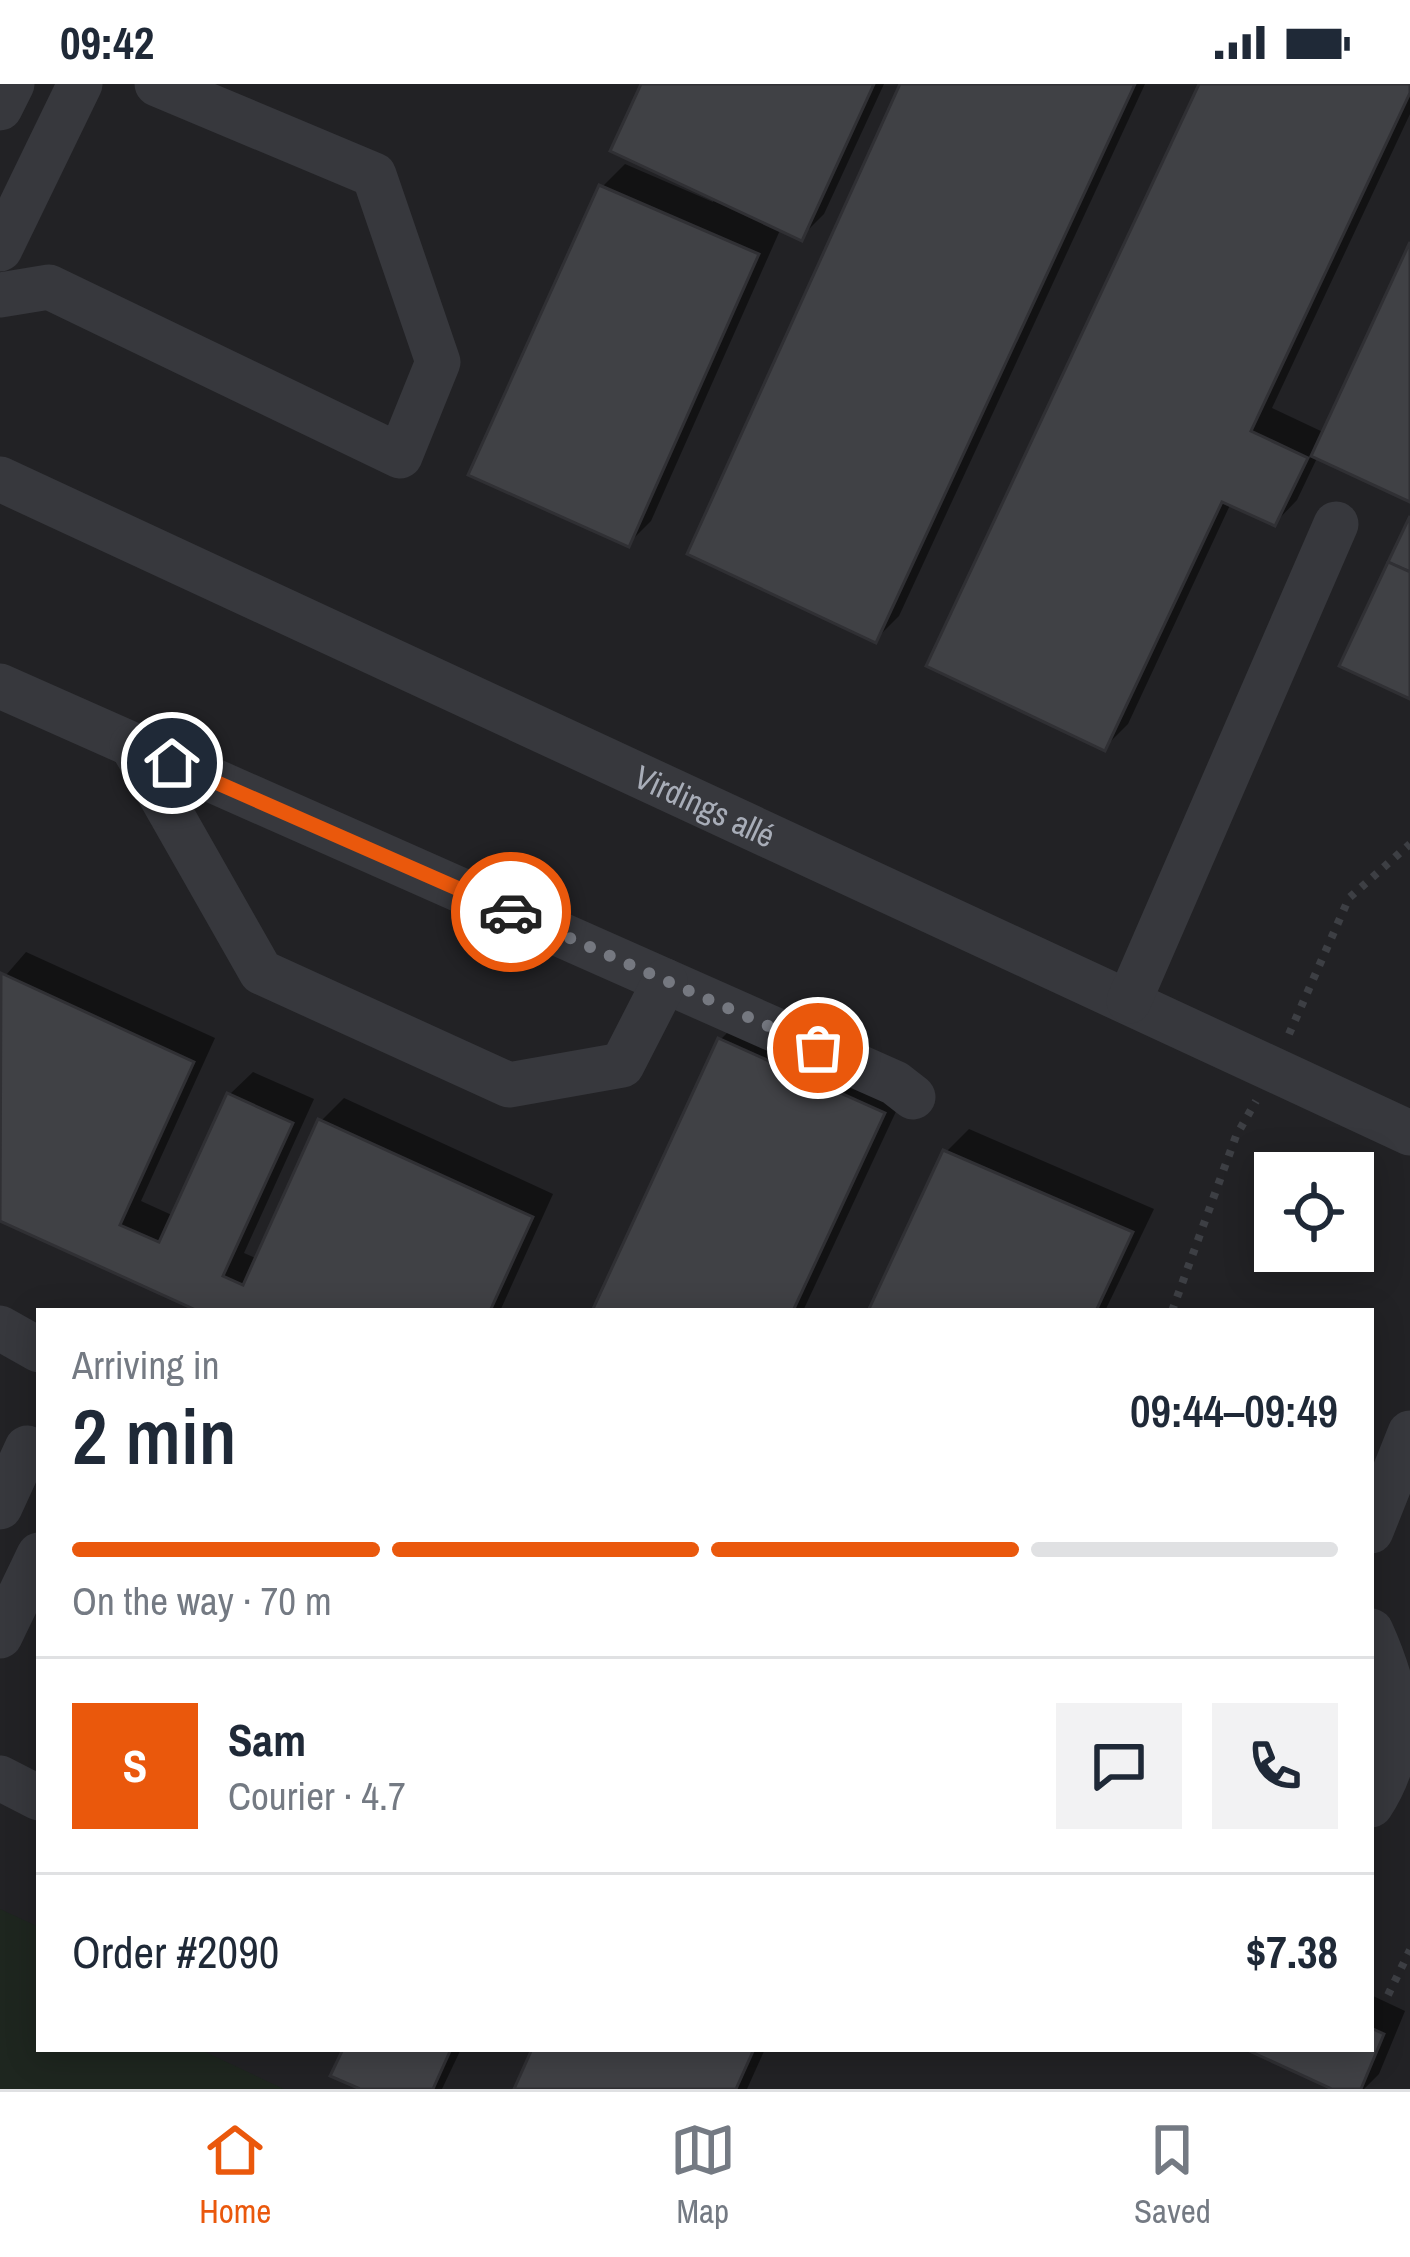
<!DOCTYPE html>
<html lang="en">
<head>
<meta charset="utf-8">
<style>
	body { margin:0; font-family:"Archivo Narrow",sans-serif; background:#f2f2f3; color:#1f2937; height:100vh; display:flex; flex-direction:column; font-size:45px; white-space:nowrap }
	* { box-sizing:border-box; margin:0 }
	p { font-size:39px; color:#747a83 }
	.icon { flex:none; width:66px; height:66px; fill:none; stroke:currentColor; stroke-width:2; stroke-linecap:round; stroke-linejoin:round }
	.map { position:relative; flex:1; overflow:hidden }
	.side { position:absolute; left:36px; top:1224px; width:1338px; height:744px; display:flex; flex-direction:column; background:#fff; border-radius:0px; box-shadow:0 6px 30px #0003 }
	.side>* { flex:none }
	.controls { position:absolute; left:1254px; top:1068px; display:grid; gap:24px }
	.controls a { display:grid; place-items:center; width:120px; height:120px; border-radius:0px; background:#fff; box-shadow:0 6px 30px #0003; font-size:60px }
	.pin { position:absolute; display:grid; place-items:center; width:102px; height:102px; color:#fff; margin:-51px; border:6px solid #fff; border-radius:50%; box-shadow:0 3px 12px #0007 }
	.courier { position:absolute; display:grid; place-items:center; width:120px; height:120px; margin:-60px; border:9px solid #ea580c; border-radius:50%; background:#fff; color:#222; box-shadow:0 3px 15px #0007 }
	.head em { font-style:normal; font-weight:600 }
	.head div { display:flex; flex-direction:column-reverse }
	.head { display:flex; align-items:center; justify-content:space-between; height:204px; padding:0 36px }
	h1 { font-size:78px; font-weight:600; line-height:90px }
	.bar { display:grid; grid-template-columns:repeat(4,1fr); gap:18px 12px; align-content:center; height:144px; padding:0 36px }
	.bar i { height:15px; border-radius:9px; background:#e0e1e3 }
	.bar .selected { background:#ea580c }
	.bar p { grid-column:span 4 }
	.line { display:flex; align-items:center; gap:30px; padding:0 36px; border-top:3px solid #e0e1e3 }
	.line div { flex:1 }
	.round { display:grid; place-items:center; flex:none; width:126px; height:126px; border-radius:0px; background:#f2f2f3 }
	.status { display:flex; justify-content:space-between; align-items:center; height:84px; padding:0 60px; background:#fff; direction:ltr }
	.status svg { height:33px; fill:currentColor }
	.menu { display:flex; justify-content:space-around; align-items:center; height:168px; border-top:3px solid #e0e1e3; background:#fff; font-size:33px; color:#747a83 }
	.menu a { display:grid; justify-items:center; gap:6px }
	.menu .selected { color:#ea580c }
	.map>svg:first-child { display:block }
	.built { fill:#222225; fill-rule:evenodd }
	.green { fill:#1e261f }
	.shadow { fill:#0007 }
	.building { fill:#404145; stroke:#303034; stroke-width:3 }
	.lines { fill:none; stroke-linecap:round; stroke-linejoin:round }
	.path { stroke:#3d3f44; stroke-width:8; stroke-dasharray:6 9; stroke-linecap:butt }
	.minor { stroke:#37383d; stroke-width:45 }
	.done { stroke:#757880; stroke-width:12; stroke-dasharray:0 21.6 }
	.route { stroke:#ea580c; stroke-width:15 }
	.labels { text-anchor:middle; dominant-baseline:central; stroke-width:9; stroke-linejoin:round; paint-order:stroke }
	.street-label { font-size:33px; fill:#a8adb8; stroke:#111113 }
</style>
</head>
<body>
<div class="status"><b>09:42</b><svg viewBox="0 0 49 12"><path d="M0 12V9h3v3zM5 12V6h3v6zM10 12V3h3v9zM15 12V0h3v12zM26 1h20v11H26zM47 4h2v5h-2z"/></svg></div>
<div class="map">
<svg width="1410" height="2005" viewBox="0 0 1410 2005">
	<rect width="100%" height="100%" fill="#161618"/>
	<path class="built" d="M0,0H1410V2005H0ZM1275,1089H1353V1167H1275ZM39,1227H1371V1965H39Z"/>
	<path class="green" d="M0,1825L39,1843V1965H199L284,2005H0Z"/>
	<g class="shadow">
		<path d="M644,0H884L824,130L801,153L781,144L651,437L628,460L602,103L625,80L713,118L715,113Z"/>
		<path d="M903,0H1145L899,532L876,555Z"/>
		<path d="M1202,0H1410V30L1272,324L1325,349L1410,165V415L1318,372L1297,416L1275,439L1231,419L1128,640L1105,663Z"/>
		<path d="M26,868L215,954L141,1117L174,1132L230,1010L253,988L314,1015L244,1169L258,1175L321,1037L344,1014L553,1110L500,1227H205L0,1133V898Z"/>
		<path d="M743,933L906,1006L803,1227H595L720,956Z"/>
		<path d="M969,1045L1154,1125L1105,1227H872L946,1068Z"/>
		<path d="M1371,1911L1405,1927L1379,1990L1364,2005H1339L1252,1965H1371Z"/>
		<path d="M346,1965H461L442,2005H367Z"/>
		<path d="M535,1965H765L747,2005H517Z"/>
	</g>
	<g class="building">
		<path d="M641,0H874L802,157L610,67Z"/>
		<path d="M900,0H1135L876,559L687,470Z"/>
		<path d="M1199,0H1410V9L1251,347L1308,374L1275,442L1222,418L1105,667L926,582Z"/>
		<path d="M599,101L759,170L629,463L468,391Z"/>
		<path d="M1410,158V418L1311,372Z"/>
		<path d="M1410,432V488L1388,478Z"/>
		<path d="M1388,478L1410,488V615L1339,582Z"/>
		<path d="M1,889L194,978L120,1141L159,1158L227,1009L293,1039L223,1192L243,1201L318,1035L533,1133L490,1227H198L0,1137Z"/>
		<path d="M718,954L885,1029L793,1227H592Z"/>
		<path d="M943,1066L1133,1148L1096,1227H868Z"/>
		<path d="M1371,1944L1384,1950L1361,2005H1332L1245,1965H1371Z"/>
		<path d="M343,1965H451L433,2005H360L330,1992Z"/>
		<path d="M532,1965H754L736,2005H514Z"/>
	</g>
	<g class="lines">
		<g class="path">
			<path d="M1289,950L1349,814L1410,760"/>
			<path d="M1172,1227L1236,1052L1256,1017"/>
			<path d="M1388,1911L1410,1866"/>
		</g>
		<g class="minor">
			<path d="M0,24L12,0"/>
			<path d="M0,165L80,0"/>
			<path d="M0,211L49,203L400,372L438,278L374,91L157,0"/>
			<path id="s1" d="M0,395L1410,1049"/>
			<path d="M0,602L895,999L913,1013"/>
			<path d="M132,661L261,888L509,1001L622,981L665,897"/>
			<path d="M1129,917L1336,440"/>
			<path d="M0,1244L39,1266"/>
			<path d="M0,1423L27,1364"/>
			<path d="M1371,1447L1410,1349"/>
			<path d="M1371,1547C1399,1609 1410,1661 1371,1721"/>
			<path d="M0,1552L39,1471"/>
			<path d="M0,1694L39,1714"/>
		</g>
	</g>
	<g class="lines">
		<path class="done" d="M511,828L818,964"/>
		<path class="route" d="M172,679L511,828"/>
	</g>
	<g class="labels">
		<g class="street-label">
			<text stroke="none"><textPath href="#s1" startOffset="777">Virdings allé</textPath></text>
		</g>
	</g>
</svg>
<div class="controls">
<a><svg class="icon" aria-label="locate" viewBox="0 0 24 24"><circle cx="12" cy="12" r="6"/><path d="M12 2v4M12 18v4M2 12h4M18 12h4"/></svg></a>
</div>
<div class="pin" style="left:818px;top:964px;background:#ea580c"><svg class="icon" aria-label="bag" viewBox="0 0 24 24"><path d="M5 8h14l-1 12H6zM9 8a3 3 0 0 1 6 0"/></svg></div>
<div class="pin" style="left:172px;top:679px;background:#1f2937"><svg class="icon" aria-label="home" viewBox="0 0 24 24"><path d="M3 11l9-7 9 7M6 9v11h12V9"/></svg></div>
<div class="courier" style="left:511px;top:828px"><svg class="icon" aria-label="car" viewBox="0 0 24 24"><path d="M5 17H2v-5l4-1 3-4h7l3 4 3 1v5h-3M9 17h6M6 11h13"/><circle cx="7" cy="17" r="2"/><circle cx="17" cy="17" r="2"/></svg></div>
<section class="side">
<div class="head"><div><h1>2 min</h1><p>Arriving in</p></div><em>09:44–09:49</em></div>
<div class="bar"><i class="selected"></i><i class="selected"></i><i class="selected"></i><i></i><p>On the way · 70 m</p></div>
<div class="line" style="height:216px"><b class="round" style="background:#ea580c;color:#fff">S</b><div><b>Sam</b><p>Courier · 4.7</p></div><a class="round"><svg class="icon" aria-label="chat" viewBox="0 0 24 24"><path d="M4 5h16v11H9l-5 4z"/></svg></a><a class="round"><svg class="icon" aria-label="phone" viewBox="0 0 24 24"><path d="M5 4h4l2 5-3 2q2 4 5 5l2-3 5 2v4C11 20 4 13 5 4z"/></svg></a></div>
<div class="line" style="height:156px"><div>Order #2090</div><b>$7.38</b></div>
</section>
</div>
<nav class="menu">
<a class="selected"><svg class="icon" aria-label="home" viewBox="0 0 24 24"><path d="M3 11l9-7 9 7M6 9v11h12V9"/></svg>Home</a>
<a><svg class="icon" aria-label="map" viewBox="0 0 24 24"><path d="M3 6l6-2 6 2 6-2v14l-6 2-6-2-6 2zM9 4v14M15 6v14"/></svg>Map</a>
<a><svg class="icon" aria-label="saved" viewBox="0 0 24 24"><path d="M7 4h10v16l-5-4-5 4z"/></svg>Saved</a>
</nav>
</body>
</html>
